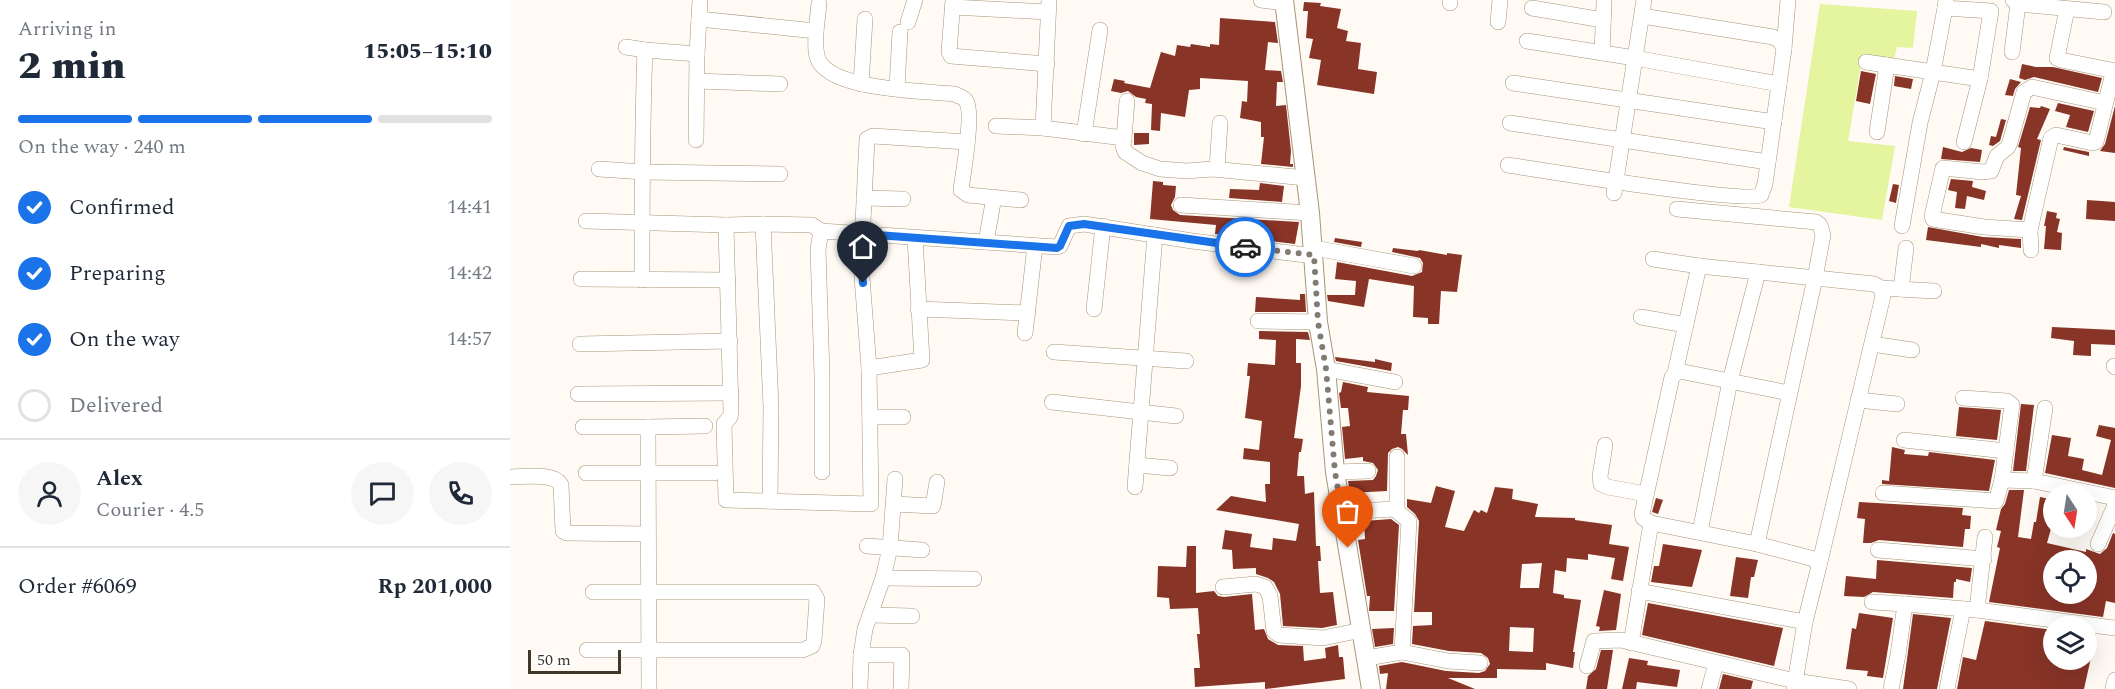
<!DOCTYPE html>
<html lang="en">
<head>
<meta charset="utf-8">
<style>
	body { margin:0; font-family:Spectral,serif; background:#f6f6f7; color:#1f2937; height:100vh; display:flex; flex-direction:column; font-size:22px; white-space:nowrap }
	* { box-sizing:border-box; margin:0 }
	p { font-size:20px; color:#747a83 }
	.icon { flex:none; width:33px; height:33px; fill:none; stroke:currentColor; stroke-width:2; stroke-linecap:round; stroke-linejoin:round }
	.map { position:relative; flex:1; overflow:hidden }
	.details { display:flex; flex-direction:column; background:#fff; width:510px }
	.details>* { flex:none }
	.needle { width:39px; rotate:168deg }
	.fabs { position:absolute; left:1533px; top:484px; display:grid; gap:12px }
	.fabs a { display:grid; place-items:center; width:54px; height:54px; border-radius:50%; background:#fff; box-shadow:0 6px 24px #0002; font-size:30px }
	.scale { position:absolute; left:18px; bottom:15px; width:93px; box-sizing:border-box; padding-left:6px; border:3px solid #3f372a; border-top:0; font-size:16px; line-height:21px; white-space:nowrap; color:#3f372a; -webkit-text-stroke:4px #fff; paint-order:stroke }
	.pin { position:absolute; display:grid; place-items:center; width:51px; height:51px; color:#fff; margin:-62px -26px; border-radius:50% 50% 50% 0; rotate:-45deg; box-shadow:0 0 6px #0007 }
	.pin .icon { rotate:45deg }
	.courier { position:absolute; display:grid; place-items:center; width:60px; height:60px; margin:-30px; border:4px solid #1a73e8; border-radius:50%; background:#fff; color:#222; box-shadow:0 2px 8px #0007 }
	.summary em { font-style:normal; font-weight:800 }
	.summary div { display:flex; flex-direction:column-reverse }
	.summary { display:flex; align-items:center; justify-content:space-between; height:102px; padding:0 18px }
	h1 { font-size:39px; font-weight:800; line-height:45px }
	.bar { display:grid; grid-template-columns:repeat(4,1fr); gap:9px 6px; align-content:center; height:72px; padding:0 18px }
	.bar i { height:8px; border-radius:4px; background:#e0e1e3 }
	.bar .current { background:#1a73e8 }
	.bar p { grid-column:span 4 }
	.line { display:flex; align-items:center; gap:15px; padding:0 18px; border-top:2px solid #e0e1e3 }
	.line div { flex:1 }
	.round { display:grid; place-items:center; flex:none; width:63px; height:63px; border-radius:32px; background:#f6f6f7 }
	ol { padding:0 18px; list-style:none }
	li { display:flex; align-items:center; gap:18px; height:66px }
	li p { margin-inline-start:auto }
	li .icon { padding:6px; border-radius:50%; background:#1a73e8; color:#fff; stroke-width:4 }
	li:last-child { color:#747a83 }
	li i { width:33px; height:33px; border:3px solid #e0e1e3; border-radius:50% }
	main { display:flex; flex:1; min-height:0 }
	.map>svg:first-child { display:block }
	.green { fill:#e4f49f }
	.building { fill:#883427; fill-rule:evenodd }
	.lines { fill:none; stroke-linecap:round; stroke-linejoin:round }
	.minor-casing { stroke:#a89577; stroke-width:16 }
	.tertiary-casing { stroke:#a89577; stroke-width:20 }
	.minor { stroke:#fff; stroke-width:15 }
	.tertiary { stroke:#fff; stroke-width:18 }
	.done { stroke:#827b71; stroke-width:6; stroke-dasharray:0 10.8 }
	.route { stroke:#1a73e8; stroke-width:8 }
</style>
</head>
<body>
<main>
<section class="details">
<div class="summary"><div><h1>2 min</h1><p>Arriving in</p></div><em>15:05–15:10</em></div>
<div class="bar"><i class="current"></i><i class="current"></i><i class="current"></i><i></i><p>On the way · 240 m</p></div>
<ol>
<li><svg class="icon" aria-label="check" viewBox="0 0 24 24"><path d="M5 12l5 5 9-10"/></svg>Confirmed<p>14:41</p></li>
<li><svg class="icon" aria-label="check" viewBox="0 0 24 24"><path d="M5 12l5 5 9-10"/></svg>Preparing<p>14:42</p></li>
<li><svg class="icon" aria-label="check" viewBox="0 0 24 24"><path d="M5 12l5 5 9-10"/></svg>On the way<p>14:57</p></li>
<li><i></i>Delivered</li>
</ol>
<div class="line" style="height:108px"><a class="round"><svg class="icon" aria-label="person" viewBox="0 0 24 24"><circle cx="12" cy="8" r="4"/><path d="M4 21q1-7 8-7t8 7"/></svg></a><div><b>Alex</b><p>Courier · 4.5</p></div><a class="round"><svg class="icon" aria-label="chat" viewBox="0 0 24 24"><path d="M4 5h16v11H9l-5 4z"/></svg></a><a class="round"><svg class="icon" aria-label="phone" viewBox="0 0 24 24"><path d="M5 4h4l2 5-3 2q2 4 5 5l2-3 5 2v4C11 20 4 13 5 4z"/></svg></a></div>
<div class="line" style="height:78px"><div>Order #6069</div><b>Rp 201,000</b></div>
</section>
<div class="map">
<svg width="1605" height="689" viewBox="0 0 1605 689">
	<rect width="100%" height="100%" fill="#fffaf4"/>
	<path class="green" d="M1310,4L1407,11L1403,48L1387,47L1383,63L1352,59L1338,141L1385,146L1372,220L1279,207Z"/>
	<g class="building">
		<path d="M794,2L811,3L810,6L831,9L827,28L838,31L836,41L851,43L848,69L867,72L864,94L807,85L811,60L799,58L803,39L796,38L798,11H793Z"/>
		<path d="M710,18L765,22L768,43L758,42L755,70L771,71L773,82H767L766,106L776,105L781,151L780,164H783V167L751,164L754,137H751V122L730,118L732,101L737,102L738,81L690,78V89L679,90L675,117L651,113L650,131L641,130L642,104L635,103L636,99L626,97L618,91L611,93L601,91L604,79L615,81L614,83L640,88L651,52L665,56L667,45L680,47L681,44L700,47V44L709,45Z"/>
		<path d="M1512,64L1526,67H1543L1592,78L1588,92L1524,77L1515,80L1509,78Z"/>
		<path d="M1351,71L1366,74L1360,104L1346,101Z"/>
		<path d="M1385,76L1403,79L1401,89L1384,86Z"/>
		<path d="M1500,79L1511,82L1505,89L1503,96L1495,95Z"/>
		<path d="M1548,103L1584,111L1578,132L1556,127L1560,115L1545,111Z"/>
		<path d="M1531,106L1540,109L1527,139L1531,140L1512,220L1504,219L1511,196L1506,195L1511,148L1508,147L1520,107L1530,108Z"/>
		<path d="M1605,106V153L1590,151L1595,144Z"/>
		<path d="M1491,119L1496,120L1490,141L1483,146L1479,145L1481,136L1486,137Z"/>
		<path d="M624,133H639V144L624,145Z"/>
		<path d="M1433,147L1452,152L1461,148L1472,150L1470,162L1431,159Z"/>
		<path d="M1554,147L1579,152V156L1553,150Z"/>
		<path d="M1441,179L1463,181L1462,187L1476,191L1474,200L1457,196L1455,209L1445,208L1447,192L1438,190Z"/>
		<path d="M643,181L653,182V185L666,186L665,197L661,205L663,210L670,215L789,222L785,244L705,234L706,225L640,219Z"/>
		<path d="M750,183L774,186L772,202L719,198L720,189L749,190Z"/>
		<path d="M1383,184L1389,185L1386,203L1379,201Z"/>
		<path d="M1577,200L1605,202V221L1576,219Z"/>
		<path d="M1537,211L1547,213L1546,218L1550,219L1547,232L1552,233L1551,250L1534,249L1536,226H1534Z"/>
		<path d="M1418,227L1473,237L1511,239V248L1489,245V248L1471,244V247L1416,240Z"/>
		<path d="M825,238L852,242L851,247L824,242Z"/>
		<path d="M883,248L908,251L909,250L937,255V253L952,255L947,292L931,291L929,324H918V318L903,317L904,286L859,279L854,307L818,301L817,295H845L846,281L825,279L827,262L902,276L912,272L913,263L910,258L882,252Z"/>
		<path d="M790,294H795L796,312H745L746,297L790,300Z"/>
		<path d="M1542,327L1605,330V345L1581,344V356L1563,355L1564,341L1541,338Z"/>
		<path d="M749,331L798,332L800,340L786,339V363H791V386L784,438L793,439L791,452H789L787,476H794L795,494L804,492L806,546H810L811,561H808L810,593L823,592L827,625L812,628L773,626L770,594L764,582L758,578L746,574V568L723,569L722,550L712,549L715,530L742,534L740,547L762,550L763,538L786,541L789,524L706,510L721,496L756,502L755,484H760V462L733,459L734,448L749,450L752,421L735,418L740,376H737L738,363L765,365L766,340L749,339Z"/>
		<path d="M825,357L865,362V359L882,363L881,371L826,361Z"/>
		<path d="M833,382L858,387L857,392L899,396L898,410H893L891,434H896L898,455L892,449L888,447L882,449L878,453L877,491L840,493L838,481L863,480L866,476L868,470L863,463L853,461V457L835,459L832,427L840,426L838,408H831L829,393L831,392Z"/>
		<path d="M1511,404L1524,405L1516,471H1503Z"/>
		<path d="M1449,407L1491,410L1487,440L1446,436Z"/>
		<path d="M1589,425L1605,428V488L1535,473L1542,435L1561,438L1558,456L1574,459L1572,470L1592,475L1601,440L1586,436Z"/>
		<path d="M1382,447L1395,450L1394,454L1418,456L1419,452L1485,460L1479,491L1372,484V480L1379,481Z"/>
		<path d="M926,486L945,491L935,527L954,531L964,510L969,513L971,510L977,513L985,487L1003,489L1002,499L1028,504L1025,517L1065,518V520L1102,525L1099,544L1119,547L1113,581L1101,579L1105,558L1078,554V560L1057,558L1056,572L1045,570L1043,593L1054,595V598L1071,600L1063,652H1065L1063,668L1036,663V670L987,669V678H938L965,689H876L878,673L870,674L869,666L892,662L936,671L969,673L975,671L980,664L978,658L971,653L939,651L902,644L903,626L922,625V612H904L909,521L905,514L897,507V499L921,503ZM1032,563L1029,588H1010L1012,564ZM1000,627L1024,628L1023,652L999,651Z"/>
		<path d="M1499,490H1514L1508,537L1521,539L1524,522H1526L1530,497L1544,500V518L1537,543L1576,552V549L1590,554L1597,548L1603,533L1605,534V603L1596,601L1593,617L1479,602L1490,548L1487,547L1491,531L1486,530L1491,509L1495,504ZM1544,558L1556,561H1576V594H1544Z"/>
		<path d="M1146,498L1153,500L1148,514L1142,512Z"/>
		<path d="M1349,502L1453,508L1452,515L1461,516L1460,529H1455L1453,547L1369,540L1361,543H1353L1355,519L1347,518Z"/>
		<path d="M881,519L889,525L884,611H859L860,596H857L848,540L855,539L854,521Z"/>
		<path d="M1153,544L1192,550L1182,587L1141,582L1144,566H1149Z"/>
		<path d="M677,546H686V593L704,591L708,596L714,597L742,594L745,630L754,629L758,639L768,645L793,646L794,661L816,658L815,648L828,645L829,657H833L835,679L755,689V682L685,687L684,668H690L687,634H690L688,608L660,609L659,598L647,597L648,566L676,567Z"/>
		<path d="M1226,557L1248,560L1244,577H1241L1238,598L1220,596Z"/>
		<path d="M1367,560L1462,568L1460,582L1446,579V582H1444L1443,598L1363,592L1354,597L1334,596L1336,576L1366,579Z"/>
		<path d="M1094,590L1111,594L1106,630L1089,631L1090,627L1086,626Z"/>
		<path d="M1138,603L1273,628L1264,666L1132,635Z"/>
		<path d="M1349,613L1383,618L1373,678L1357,676L1358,671L1336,669L1342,628L1346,629Z"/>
		<path d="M1403,614L1441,618L1427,689H1393Z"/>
		<path d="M1475,621L1544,630V660H1576V634L1586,635L1574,689H1447L1453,657L1466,660Z"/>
		<path d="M884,628L883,644L865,647L862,629Z"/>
		<path d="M1091,650H1103L1097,689H1076L1078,676L1086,669Z"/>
		<path d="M1119,658L1138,661L1137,665L1170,670L1167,687L1127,682L1126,689H1112Z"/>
		<path d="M1213,674L1243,681L1241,689H1209Z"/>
	</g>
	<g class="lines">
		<defs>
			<g id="minor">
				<path d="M443,0L439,52L441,56L537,64"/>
				<path d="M539,0L533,128L614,138L613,146L615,152L632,163L650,169L677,171L702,169L796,178"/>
				<path d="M751,0L774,3"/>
				<path d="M1436,0L1435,8L1481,11L1470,79L1454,142"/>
				<path d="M1503,0L1508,4L1594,12"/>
				<path d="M940,3V0"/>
				<path d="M442,7L538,12"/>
				<path d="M1022,8L1093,20"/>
				<path d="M1435,8L1423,72L1470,79"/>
				<path d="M1557,9L1547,58L1551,60L1605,71"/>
				<path d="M189,19L306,31C306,41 304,54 310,63C328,90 413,91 444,94C448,96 454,97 456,101C464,112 453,174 451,190L458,195L511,200"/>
				<path d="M398,22L405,0"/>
				<path d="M988,22L990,0"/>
				<path d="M306,31L309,4"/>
				<path d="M1017,41L1125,58L1269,84"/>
				<path d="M116,47L135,50"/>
				<path d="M1274,49L1278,0"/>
				<path d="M1502,52L1508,4"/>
				<path d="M1092,53L1094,3"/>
				<path d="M1356,62L1423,72L1410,123L1392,226"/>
				<path d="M187,81L270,84"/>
				<path d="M1003,83L1264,122"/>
				<path d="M351,84L355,19"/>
				<path d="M387,88L390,32"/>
				<path d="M1000,123L1258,162"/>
				<path d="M486,126L533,128"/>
				<path d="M1367,132L1377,65"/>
				<path d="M574,134L590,30"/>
				<path d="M614,138L617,101"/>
				<path d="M186,140L187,54L190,0"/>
				<path d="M998,165C1031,170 1236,204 1251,195L1255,184L1274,49L1270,41L1263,37L1132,16"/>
				<path d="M89,169L134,172L270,174"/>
				<path d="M707,169L710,123"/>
				<path d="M1104,193L1134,0"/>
				<path d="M354,198L393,199"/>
				<path d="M671,205L800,213"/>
				<path d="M1167,209L1306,222L1310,225L1313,235L1305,278L1247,544"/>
				<path d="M76,221L216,225L253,224"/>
				<path d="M216,225L221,413L220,417L214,424L216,500L361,504L359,368"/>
				<path d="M1520,230L1474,227L1423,219L1422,216L1433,168L1473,172L1481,171L1487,156L1498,147L1500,142L1514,92L1522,87L1595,103"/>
				<path d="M405,238L412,360L359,368L351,264L357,139L363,136L457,142"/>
				<path d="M476,242L484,197"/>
				<path d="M804,248L904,266"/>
				<path d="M1521,250L1520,230L1541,138L1546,135L1583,143L1586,142L1602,77L1605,74"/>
				<path d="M1143,259L1189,266L1165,373"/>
				<path d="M1189,266L1364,284L1371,288L1373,296L1309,566"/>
				<path d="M71,279L218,280"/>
				<path d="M132,280C132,203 132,126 135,50L187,54"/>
				<path d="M1371,288L1424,291"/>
				<path d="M1391,289L1396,248"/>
				<path d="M408,309L518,313"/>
				<path d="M584,309L593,226"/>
				<path d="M1131,317L1176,325"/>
				<path d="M748,321L808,322"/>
				<path d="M515,333L525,246"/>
				<path d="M70,344L220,341"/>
				<path d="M1362,344L1402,350"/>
				<path d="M544,352L676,361"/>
				<path d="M1604,366L1605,367"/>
				<path d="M816,369L885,382"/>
				<path d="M1279,393L1169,371L1162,377L1132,514L1133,518L1141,523L1247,544L1304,559L1309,566L1295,622"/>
				<path d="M68,394L221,393"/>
				<path d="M1348,400L1387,404"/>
				<path d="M542,402L666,416"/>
				<path d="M360,417H393"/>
				<path d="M73,427H138L139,689"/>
				<path d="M138,427L195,426"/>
				<path d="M1394,440L1496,451"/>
				<path d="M1095,445L1090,476L1091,484L1098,487L1136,494"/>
				<path d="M887,457V509"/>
				<path d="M627,465L660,468"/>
				<path d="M312,472V375L308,249L311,231L547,247L550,246L559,226L574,224L682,241L804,256"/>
				<path d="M825,472L858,471"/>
				<path d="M76,473H204"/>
				<path d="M0,477C14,477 44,472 51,485L53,531L57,533L138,534"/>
				<path d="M1492,480L1524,481L1605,498"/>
				<path d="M1524,481L1535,408"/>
				<path d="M625,487L645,235"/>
				<path d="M1373,493L1486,501L1492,480L1502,405L1497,401L1453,398"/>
				<path d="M260,501L261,407L253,224L302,225L311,231"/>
				<path d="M384,504L423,506L427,482"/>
				<path d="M832,512L884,509L899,521L892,652L857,658"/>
				<path d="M1190,532L1220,381L1248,272"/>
				<path d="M1475,537L1467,610L1605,628"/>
				<path d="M1588,544L1605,505"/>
				<path d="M357,546L412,550"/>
				<path d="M1368,550L1474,559"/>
				<path d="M373,578L464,579"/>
				<path d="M713,587L746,584L755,587L760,596L764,631L769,635L813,638L852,630"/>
				<path d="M1129,591L1295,622L1284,689"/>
				<path d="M1362,602L1395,604"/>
				<path d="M361,615L402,616"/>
				<path d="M1121,643L1141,523"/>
				<path d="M77,650H293L302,646L304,641L307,599L303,592H83"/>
				<path d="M892,652L938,661L970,663"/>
				<path d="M351,655H392L391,689"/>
				<path d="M1077,666L1084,641L1111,640L1285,681L1339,689"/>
				<path d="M350,689L351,655L355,629L373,578L380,548L385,479"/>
				<path d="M1199,689L1206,663"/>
				<path d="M1381,689L1388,655L1395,604L1467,610"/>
				<path d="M1437,689L1453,609"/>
				<path d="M1603,689L1605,680"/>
			</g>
			<path id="tertiary" d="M774,0L800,213L808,322L816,369L825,472L861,689"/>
		</defs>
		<use href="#minor" class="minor-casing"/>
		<use href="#tertiary" class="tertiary-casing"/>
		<use href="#minor" class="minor"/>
		<use href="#tertiary" class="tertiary"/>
	</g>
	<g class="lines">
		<path class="done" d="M735,247L804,255L808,322L816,369L825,472L838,548"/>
		<path class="route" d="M353,283L351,264L353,234L547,248L550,246L559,226L574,224L735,247"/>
	</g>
</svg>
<div class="fabs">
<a><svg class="needle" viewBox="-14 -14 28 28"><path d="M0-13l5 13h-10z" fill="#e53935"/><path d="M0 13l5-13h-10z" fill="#747a83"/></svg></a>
<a><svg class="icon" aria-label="locate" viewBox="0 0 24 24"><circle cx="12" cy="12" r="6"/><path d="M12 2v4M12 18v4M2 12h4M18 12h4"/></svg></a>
<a><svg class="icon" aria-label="layers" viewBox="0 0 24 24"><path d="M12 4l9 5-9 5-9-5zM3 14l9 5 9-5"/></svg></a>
</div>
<div class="scale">50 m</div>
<div class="pin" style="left:838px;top:548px;background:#ea580c"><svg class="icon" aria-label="bag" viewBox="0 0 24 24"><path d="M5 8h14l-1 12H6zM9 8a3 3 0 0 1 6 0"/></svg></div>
<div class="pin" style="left:353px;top:283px;background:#1f2937"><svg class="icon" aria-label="home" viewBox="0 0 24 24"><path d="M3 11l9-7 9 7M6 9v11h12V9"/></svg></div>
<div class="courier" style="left:735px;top:247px"><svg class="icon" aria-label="car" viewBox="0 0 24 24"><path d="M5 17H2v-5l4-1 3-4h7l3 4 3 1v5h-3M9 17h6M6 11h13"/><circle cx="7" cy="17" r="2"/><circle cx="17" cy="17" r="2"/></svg></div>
</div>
</main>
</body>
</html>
